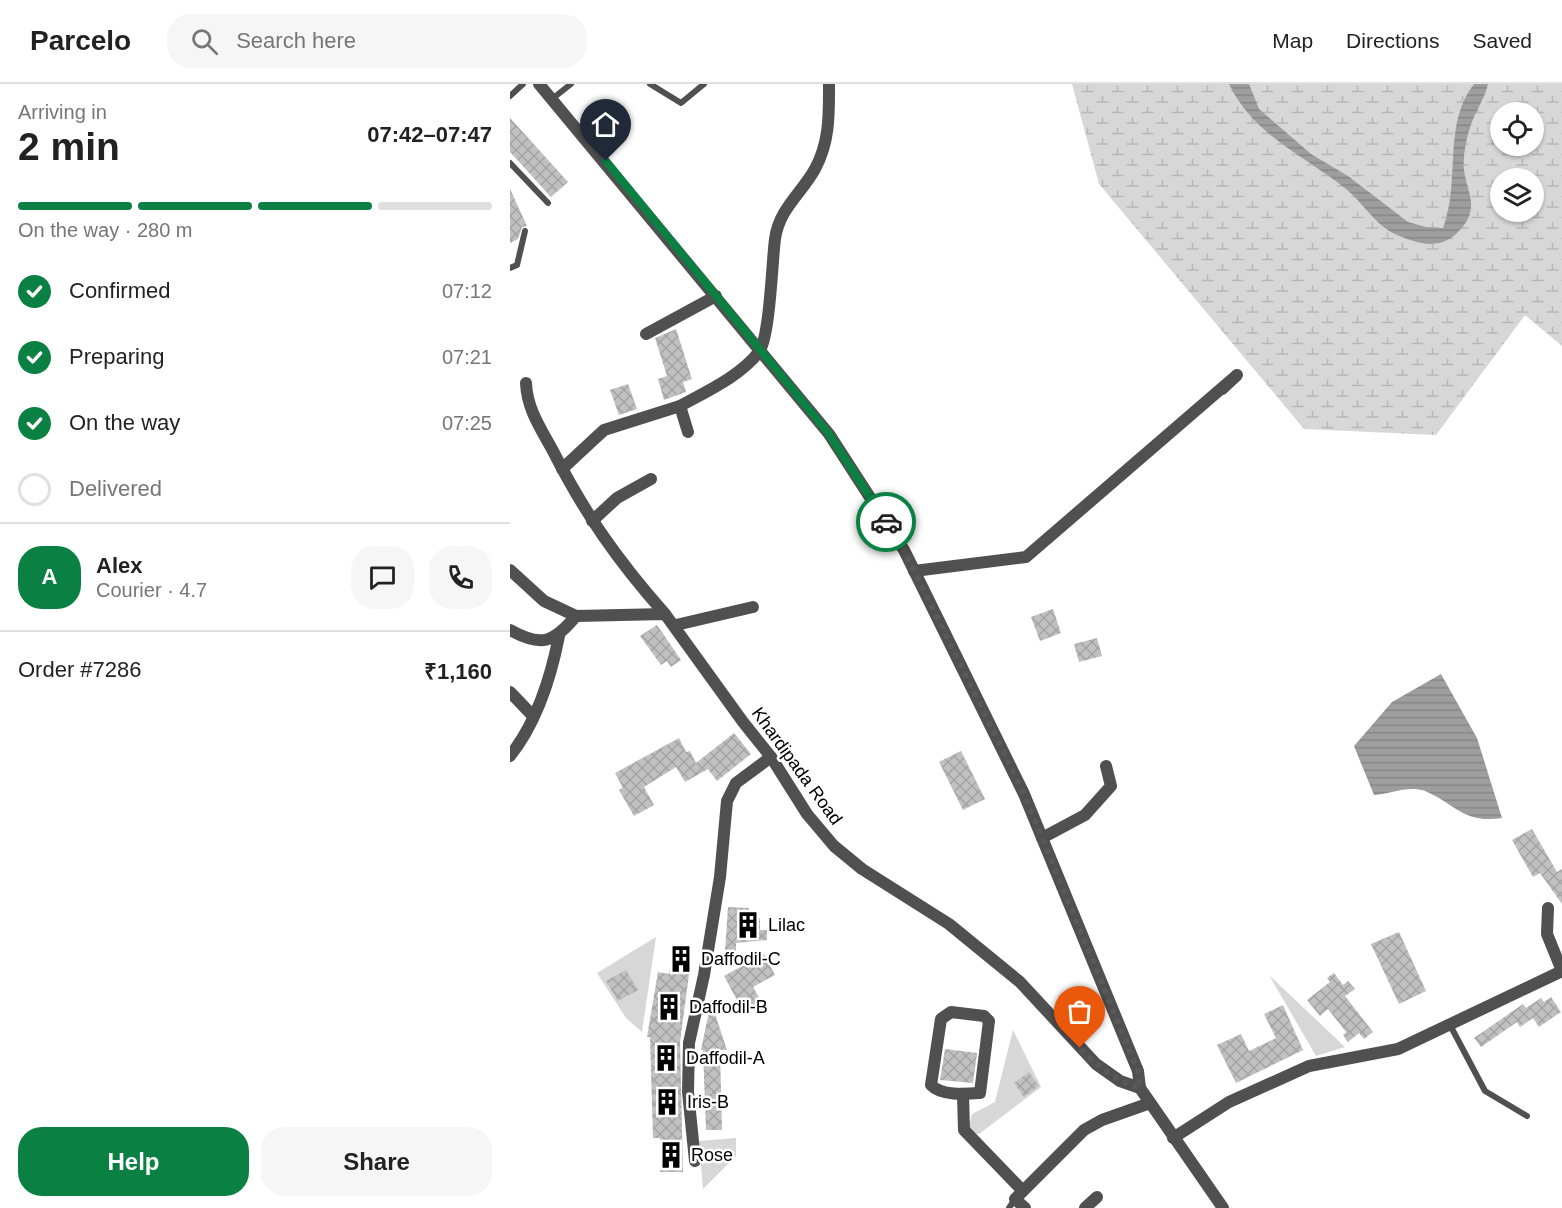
<!DOCTYPE html>
<html lang="en">
<head>
<meta charset="utf-8">
<style>
	body { margin:0; font-family:Arial,sans-serif; background:#f6f6f6; color:#222; height:100vh; display:flex; flex-direction:column; font-size:22px; white-space:nowrap }
	* { box-sizing:border-box; margin:0 }
	p { font-size:20px; color:#767676 }
	.icon { flex:none; width:33px; height:33px; fill:none; stroke:currentColor; stroke-width:2; stroke-linecap:round; stroke-linejoin:round }
	.map { position:relative; flex:1; overflow:hidden }
	.drawer { display:flex; flex-direction:column; background:#fff; width:510px }
	.drawer>* { flex:none }
	.tools { position:absolute; left:980px; top:18px; display:grid; gap:12px }
	.tools a { display:grid; place-items:center; width:54px; height:54px; border-radius:50%; background:#fff; box-shadow:0 2px 4px #0004; font-size:30px }
	.pin { position:absolute; display:grid; place-items:center; width:51px; height:51px; color:#fff; margin:-62px -26px; border-radius:50% 50% 50% 0; rotate:-45deg; box-shadow:0 0 6px #0007 }
	.pin .icon { rotate:45deg }
	.courier { position:absolute; display:grid; place-items:center; width:60px; height:60px; margin:-30px; border:4px solid #0b8043; border-radius:50%; background:#fff; color:#222; box-shadow:0 2px 8px #0007 }
	.headline em { font-style:normal; font-weight:800 }
	.headline div { display:flex; flex-direction:column-reverse }
	.headline { display:flex; align-items:center; justify-content:space-between; height:102px; padding:0 18px }
	h1 { font-size:39px; font-weight:800; line-height:45px }
	.bar { display:grid; grid-template-columns:repeat(4,1fr); gap:9px 6px; align-content:center; height:72px; padding:0 18px }
	.bar i { height:8px; border-radius:4px; background:#e0e0e0 }
	.bar .selected { background:#0b8043 }
	.bar p { grid-column:span 4 }
	.line { display:flex; align-items:center; gap:15px; padding:0 18px; border-top:2px solid #e0e0e0 }
	.line div { flex:1 }
	.round { display:grid; place-items:center; flex:none; width:63px; height:63px; border-radius:24px; background:#f6f6f6 }
	ol { padding:0 18px; list-style:none }
	li { display:flex; align-items:center; gap:18px; height:66px }
	li p { margin-inline-start:auto }
	li .icon { padding:6px; border-radius:50%; background:#0b8043; color:#fff; stroke-width:4 }
	li:last-child { color:#767676 }
	li i { width:33px; height:33px; border:3px solid #e0e0e0; border-radius:50% }
	.cta { display:flex; gap:12px; margin-top:auto; padding:12px 18px }
	.cta a { flex:1; height:69px; border-radius:24px; background:#0b8043; color:#fff; font-size:24px; font-weight:800; line-height:69px; text-align:center }
	.cta a+a { background:#f6f6f6; color:#222 }
	header { display:flex; align-items:center; gap:36px; box-sizing:border-box; height:84px; padding:0 30px; background:#fff; border-bottom:2px solid #e0e0e0 }
	header strong { font-size:28px }
	nav { display:flex; gap:33px; margin-inline-start:auto; font-size:21px }
	.search { width:420px; height:54px; background:#f6f6f6; display:flex; align-items:center; gap:15px; box-sizing:border-box; padding:0 21px; border-radius:24px; color:#767676; font-size:22px }
	main { display:flex; flex:1; min-height:0 }
	.map>svg:first-child { display:block }
	.wetland { fill:url(#wetland-marsh); fill-rule:evenodd }
	.green { fill:#d7d7d7 }
	.water { fill:url(#water-rules) }
	.building { fill:url(#building-cross-hatch) }
	.lines { fill:none; stroke-linecap:round; stroke-linejoin:round }
	.service { stroke:#505050; stroke-width:6 }
	.minor { stroke:#505050; stroke-width:12 }
	.tertiary { stroke:#505050; stroke-width:12 }
	.done { stroke:#595959; stroke-width:6; stroke-dasharray:0 10.8 }
	.route { stroke:#0b8043; stroke-width:8 }
	.labels { text-anchor:middle; dominant-baseline:central; stroke-width:5; stroke-linejoin:round; paint-order:stroke }
	.street-label { font-size:18px; fill:#000; stroke:#fff }
	.poi-label { font-size:18px; fill:#000; stroke:#fff; text-anchor:start }
</style>
</head>
<body>
<header>
<strong>Parcelo</strong>
<div class="search"><svg class="icon" aria-label="search" viewBox="0 0 24 24"><circle cx="10" cy="10" r="6"/><path d="M15 15l6 6"/></svg>Search here</div>
<nav><a>Map</a><a>Directions</a><a>Saved</a></nav>
</header>
<main>
<section class="drawer">
<div class="headline"><div><h1>2 min</h1><p>Arriving in</p></div><em>07:42–07:47</em></div>
<div class="bar"><i class="selected"></i><i class="selected"></i><i class="selected"></i><i></i><p>On the way · 280 m</p></div>
<ol>
<li><svg class="icon" aria-label="check" viewBox="0 0 24 24"><path d="M5 12l5 5 9-10"/></svg>Confirmed<p>07:12</p></li>
<li><svg class="icon" aria-label="check" viewBox="0 0 24 24"><path d="M5 12l5 5 9-10"/></svg>Preparing<p>07:21</p></li>
<li><svg class="icon" aria-label="check" viewBox="0 0 24 24"><path d="M5 12l5 5 9-10"/></svg>On the way<p>07:25</p></li>
<li><i></i>Delivered</li>
</ol>
<div class="line" style="height:108px"><b class="round" style="background:#0b8043;color:#fff">A</b><div><b>Alex</b><p>Courier · 4.7</p></div><a class="round"><svg class="icon" aria-label="chat" viewBox="0 0 24 24"><path d="M4 5h16v11H9l-5 4z"/></svg></a><a class="round"><svg class="icon" aria-label="phone" viewBox="0 0 24 24"><path d="M5 4h4l2 5-3 2q2 4 5 5l2-3 5 2v4C11 20 4 13 5 4z"/></svg></a></div>
<div class="line" style="height:78px"><div>Order #7286</div><b>₹1,160</b></div>
<div class="cta"><a>Help</a><a>Share</a></div>
</section>
<div class="map">
<svg width="1052" height="1124" viewBox="0 0 1052 1124">
	<defs>
		<pattern id="wetland-marsh" width="20" height="14" patternUnits="userSpaceOnUse" patternTransform="scale(1.5)"><rect width="20" height="14" fill="#d7d7d7"/><path d="M1 5h8M5 5V1M11 12h8M15 12V8" fill="none" stroke="#b7b7b7"/></pattern>
		<pattern id="water-rules" width="6" height="5" patternUnits="userSpaceOnUse" patternTransform="scale(1.5)"><rect width="6" height="5" fill="#9e9e9e"/><path d="M0 2.5h6" fill="none" stroke="#868686"/></pattern>
		<pattern id="building-cross-hatch" width="8" height="8" patternUnits="userSpaceOnUse" patternTransform="scale(1.5)"><rect width="8" height="8" fill="#c0c0c0"/><path d="M0 0l8 8M0 8l8-8" fill="none" stroke="#a3a3a3"/></pattern>
	</defs>
	<rect width="100%" height="100%" fill="#fff"/>
	<path class="wetland" d="M562,0H1052V262L1015,231L926,351L794,345L589,100ZM990,28H1023V62H990ZM990,94H1023V128H990Z"/>
	<g class="green">
		<path d="M146,853L132,948L116,934L87,889Z"/>
		<path d="M759,891L835,963L806,972Z"/>
		<path d="M503,946L531,1003L469,1050H457L462,1030L485,1018Z"/>
		<path d="M226,1054V1072L193,1105L189,1057Z"/>
	</g>
	<g class="water">
		<path d="M719,0H739L749,25L801,70L838,92L898,138L916,143L933,144C951,98 932,41 964,0H978C975,14 967,24 962,38C958,48 955,62 954,73C950,104 977,121 946,150C927,167 905,159 883,149C865,140 852,118 836,105C795,72 743,51 719,0Z"/>
		<path d="M931,590L967,654L992,734C953,740 946,720 915,707C898,701 881,710 864,711L844,662L882,618Z"/>
	</g>
	<g class="building">
		<path d="M0,34L58,98L41,113L0,68Z"/>
		<path d="M0,105L17,142L12,143L8,155L0,159Z"/>
		<path d="M166,245L182,295L173,298L176,308L154,316L148,295L157,292L145,254Z"/>
		<path d="M118,300L127,325L109,331L100,306Z"/>
		<path d="M543,525L551,549L530,557L521,533Z"/>
		<path d="M147,541L171,576L161,583L157,577L151,581L130,552Z"/>
		<path d="M587,554L592,572L569,578L564,560Z"/>
		<path d="M224,649L241,670L207,697L198,685L175,698L166,683L134,703L144,721L124,732L109,706L113,704L105,689L169,654L176,668L180,667L186,679Z"/>
		<path d="M451,667L475,715L453,726L429,678Z"/>
		<path d="M1022,745L1047,788L1052,785V820L1030,789L1023,793L1002,756Z"/>
		<path d="M218,823L239,824V834H250V846H257V856L226,859V867H215Z"/>
		<path d="M889,848L916,907L889,920L861,860Z"/>
		<path d="M163,865L182,868L170,958L173,1088H150V1054H143L140,953H137L148,888L159,890Z"/>
		<path d="M254,870L265,891L243,903L252,919L234,929L214,892Z"/>
		<path d="M116,886L128,906L108,917L96,897Z"/>
		<path d="M824,889L833,901L838,897L845,905L835,912L863,948L854,955L849,949L838,958L833,951L836,948L818,925L810,932L797,916L820,898L817,894Z"/>
		<path d="M1041,913L1051,928L1029,943L1023,934L1010,943L1007,938L971,963L964,954L1013,920L1016,924L1031,914L1034,918Z"/>
		<path d="M201,918L217,966H210L212,1046H196L193,966H191Z"/>
		<path d="M773,921L793,966L726,999L707,961L731,950L739,967L766,954L754,930Z"/>
		<path d="M435,965L467,969L463,999L430,996Z"/>
		<path d="M519,988L529,1002L514,1013L504,999Z"/>
	</g>
	<g class="lines">
		<g class="service">
			<path d="M140,0L171,19L194,0"/>
			<path d="M0,12L13,0"/>
			<path d="M42,15L61,0"/>
			<path d="M0,79L38,119"/>
			<path d="M0,184L7,181L15,147"/>
			<path d="M940,941L975,1007L1017,1032"/>
			<path d="M499,1124L505,1115"/>
		</g>
		<g class="minor">
			<path d="M136,250L206,212"/>
			<path d="M16,299C17,325 31,345 43,367C75,430 108,477 155,530"/>
			<path d="M178,348L170,322C197,307 229,293 249,268C260,253 262,177 265,155C269,125 291,110 305,85C320,57 319,30 319,0"/>
			<path d="M52,385L94,346L170,322"/>
			<path d="M82,437L107,414L141,395"/>
			<path d="M0,486L34,517L66,532L155,530L233,638L261,673L297,730L324,762L352,785L439,840L510,898L586,980L610,997L630,1004"/>
			<path d="M404,487L516,473L727,291L712,305"/>
			<path d="M166,541L243,523"/>
			<path d="M0,546C32,564 44,558 66,532"/>
			<path d="M0,608L23,632"/>
			<path d="M0,672C27,638 41,593 49,552"/>
			<path d="M532,754L575,731L601,702L596,682"/>
			<path d="M441,928L474,932L479,937L470,1009C456,1010 431,1012 421,1001L431,935Z"/>
			<path d="M453,1010L454,1046L513,1107"/>
			<path d="M663,1054L719,1018L799,982L888,965L1052,887L1037,850L1038,824"/>
			<path d="M185,1077L178,1008L179,959L194,891L210,793L217,717L226,699L261,673"/>
			<path d="M515,1124L505,1115L574,1046L592,1036L640,1019"/>
			<path d="M575,1124L587,1113"/>
		</g>
		<path class="tertiary" d="M29,0L319,350L394,466L514,710L628,987L630,1004L713,1124"/>
	</g>
	<g class="lines">
		<path class="done" d="M376,438L394,466L514,710L628,987L630,1004C605,996 588,983 570,964"/>
		<path class="route" d="M96,77L319,350L376,438"/>
	</g>
	<defs>
		<symbol id="building-bare" viewBox="-9 -9 18 18"><path d="M-4-6H4V6H1V3H-1V6H-4ZM-2.5-4.3h1.7v1.8h-1.7ZM.8-4.3h1.7v1.8H.8ZM-2.5-1h1.7V.8h-1.7ZM.8-1h1.7V.8H.8Z" fill="#000" stroke="#fff" stroke-width="2.5" paint-order="stroke"/></symbol>
	</defs>
	<g fill-rule="evenodd">
		<use href="#building-bare" x="219" y="822" width="38" height="38"/>
		<use href="#building-bare" x="152" y="856" width="38" height="38"/>
		<use href="#building-bare" x="140" y="904" width="38" height="38"/>
		<use href="#building-bare" x="137" y="955" width="38" height="38"/>
		<use href="#building-bare" x="138" y="999" width="38" height="38"/>
		<use href="#building-bare" x="142" y="1052" width="38" height="38"/>
	</g>
	<g class="labels">
		<g class="street-label">
			<text transform="translate(287 682) rotate(54)">Khardipada Road</text>
		</g>
		<g class="poi-label">
			<text x="258" y="841">Lilac</text>
			<text x="191" y="875">Daffodil-C</text>
			<text x="179" y="923">Daffodil-B</text>
			<text x="176" y="974">Daffodil-A</text>
			<text x="177" y="1018">Iris-B</text>
			<text x="181" y="1071">Rose</text>
		</g>
	</g>
</svg>
<div class="tools">
<a><svg class="icon" aria-label="locate" viewBox="0 0 24 24"><circle cx="12" cy="12" r="6"/><path d="M12 2v4M12 18v4M2 12h4M18 12h4"/></svg></a>
<a><svg class="icon" aria-label="layers" viewBox="0 0 24 24"><path d="M12 4l9 5-9 5-9-5zM3 14l9 5 9-5"/></svg></a>
</div>
<div class="pin" style="left:570px;top:964px;background:#ea580c"><svg class="icon" aria-label="bag" viewBox="0 0 24 24"><path d="M5 8h14l-1 12H6zM9 8a3 3 0 0 1 6 0"/></svg></div>
<div class="pin" style="left:96px;top:77px;background:#1f2937"><svg class="icon" aria-label="home" viewBox="0 0 24 24"><path d="M3 11l9-7 9 7M6 9v11h12V9"/></svg></div>
<div class="courier" style="left:376px;top:438px"><svg class="icon" aria-label="car" viewBox="0 0 24 24"><path d="M5 17H2v-5l4-1 3-4h7l3 4 3 1v5h-3M9 17h6M6 11h13"/><circle cx="7" cy="17" r="2"/><circle cx="17" cy="17" r="2"/></svg></div>
</div>
</main>
</body>
</html>
